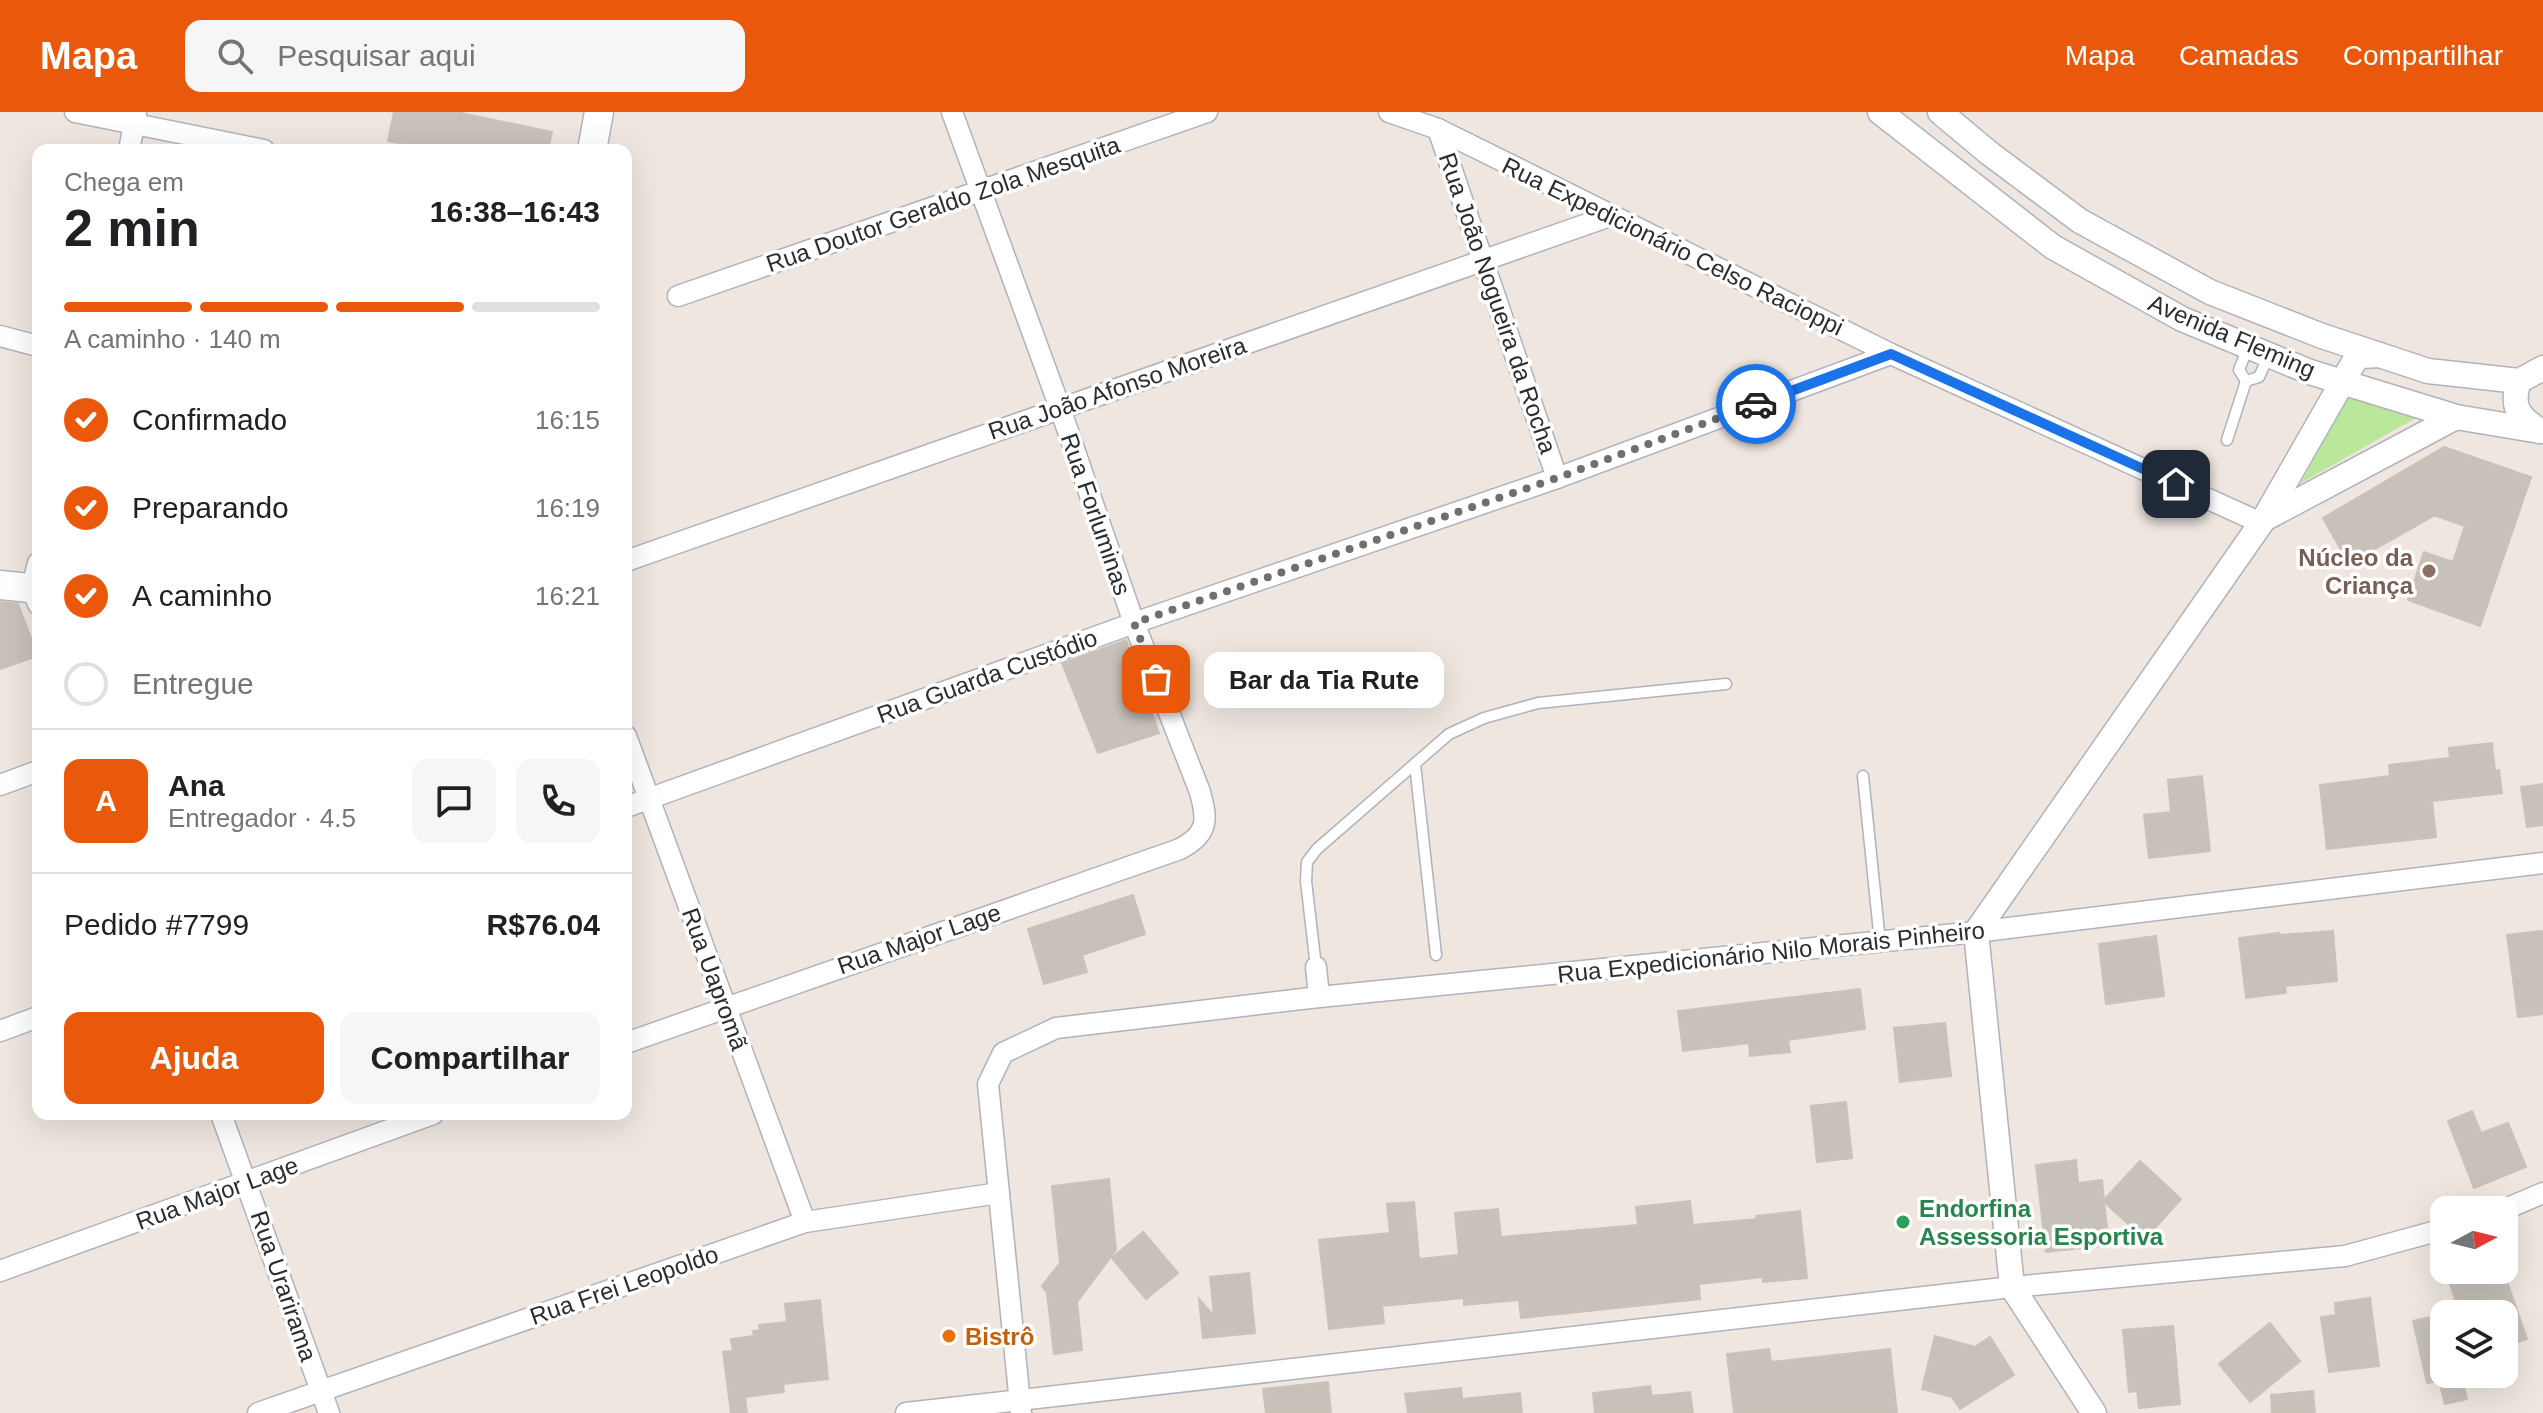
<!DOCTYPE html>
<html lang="pt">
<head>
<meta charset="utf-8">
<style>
	body { margin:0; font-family:Arial,sans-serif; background:#f6f6f6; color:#202124; height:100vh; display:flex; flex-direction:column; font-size:30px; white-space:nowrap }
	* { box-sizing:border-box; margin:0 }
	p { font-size:26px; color:#757577 }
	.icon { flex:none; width:44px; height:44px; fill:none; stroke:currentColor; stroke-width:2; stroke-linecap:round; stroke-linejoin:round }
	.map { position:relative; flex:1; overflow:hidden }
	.details { position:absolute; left:32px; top:32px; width:600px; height:976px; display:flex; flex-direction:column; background:#fff; border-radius:16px; box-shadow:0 8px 32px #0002 }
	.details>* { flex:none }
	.needle { width:52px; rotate:83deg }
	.controls { position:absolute; left:2430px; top:1084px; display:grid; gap:16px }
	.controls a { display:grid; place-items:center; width:88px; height:88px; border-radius:16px; background:#fff; box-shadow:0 8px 32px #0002; font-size:40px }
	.pin { position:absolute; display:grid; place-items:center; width:68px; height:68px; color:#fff; margin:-34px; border-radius:16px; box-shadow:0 4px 12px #0006 }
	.courier { position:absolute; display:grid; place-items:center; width:80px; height:80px; margin:-40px; border:6px solid #1a73e8; border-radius:50%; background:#fff; color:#222; box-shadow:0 2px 10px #0007 }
	.bubble { position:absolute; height:56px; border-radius:16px; background:#fff; box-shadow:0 8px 32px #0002; font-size:26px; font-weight:800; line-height:56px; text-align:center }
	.overview em { font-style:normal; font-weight:800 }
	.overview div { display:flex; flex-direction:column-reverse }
	.overview { display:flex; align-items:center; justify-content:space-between; height:136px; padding:0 32px }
	h1 { font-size:52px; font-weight:800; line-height:60px }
	.bar { display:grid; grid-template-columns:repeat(4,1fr); gap:12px 8px; align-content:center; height:96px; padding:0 32px }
	.bar i { height:10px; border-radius:6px; background:#e0e0e0 }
	.bar .current { background:#ea580c }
	.bar p { grid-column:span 4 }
	.line { display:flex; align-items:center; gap:20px; padding:0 32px; border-top:2px solid #e0e0e0 }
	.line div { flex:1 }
	.round { display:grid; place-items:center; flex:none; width:84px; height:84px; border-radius:16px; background:#f6f6f6 }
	ol { padding:0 32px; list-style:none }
	li { display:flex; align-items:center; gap:24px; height:88px }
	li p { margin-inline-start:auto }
	li .icon { padding:8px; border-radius:50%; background:#ea580c; color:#fff; stroke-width:4 }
	li:last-child { color:#757577 }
	li i { width:44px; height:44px; border:4px solid #e0e0e0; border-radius:50% }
	.action { display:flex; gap:16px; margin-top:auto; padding:16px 32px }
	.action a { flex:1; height:92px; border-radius:16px; background:#ea580c; color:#fff; font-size:32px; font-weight:800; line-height:92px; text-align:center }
	.action a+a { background:#f6f6f6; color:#202124 }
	header { display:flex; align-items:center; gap:48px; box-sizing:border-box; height:112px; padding:0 40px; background:#ea580c; color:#fff }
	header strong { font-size:38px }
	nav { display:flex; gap:44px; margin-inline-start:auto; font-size:28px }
	.search { width:560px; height:72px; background:#f6f6f6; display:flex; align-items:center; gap:20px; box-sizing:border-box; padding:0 28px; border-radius:16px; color:#757577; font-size:30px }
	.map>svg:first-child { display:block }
	.green { fill:#bae799 }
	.building { fill:#c7c1ba; stroke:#cac2b8; stroke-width:2 }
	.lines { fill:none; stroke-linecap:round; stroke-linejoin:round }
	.service-casing { stroke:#afb3bd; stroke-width:13 }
	.minor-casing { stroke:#afb3bd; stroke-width:23 }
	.tertiary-casing { stroke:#afb3bd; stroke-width:27 }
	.secondary-casing { stroke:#afb3bd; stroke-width:31 }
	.service { stroke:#fff; stroke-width:10 }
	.minor { stroke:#fff; stroke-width:20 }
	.tertiary { stroke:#fff; stroke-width:24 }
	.secondary { stroke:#fff; stroke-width:28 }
	.done { stroke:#716e6b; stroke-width:8; stroke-dasharray:0 14.4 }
	.route { stroke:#1a73e8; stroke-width:10 }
	.education-dot { fill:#8d6e63; stroke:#fff; stroke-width:3 }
	.leisure-dot { fill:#2e9e5b; stroke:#fff; stroke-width:3 }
	.food-dot { fill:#e8710a; stroke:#fff; stroke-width:3 }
	.labels { text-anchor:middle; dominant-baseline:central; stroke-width:7; stroke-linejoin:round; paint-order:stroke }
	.street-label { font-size:24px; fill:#2d2d2d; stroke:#fff }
	.education-label { font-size:24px; font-weight:bold; fill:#785e54; stroke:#fff; text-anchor:end }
	.leisure-label { font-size:24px; font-weight:bold; fill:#27864d; stroke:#fff; text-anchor:start }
	.food-label { font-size:24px; font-weight:bold; fill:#c56008; stroke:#fff; text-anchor:start }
</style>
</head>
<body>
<header>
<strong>Mapa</strong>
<div class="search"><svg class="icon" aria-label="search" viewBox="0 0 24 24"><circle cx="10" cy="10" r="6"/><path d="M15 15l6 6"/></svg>Pesquisar aqui</div>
<nav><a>Mapa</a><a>Camadas</a><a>Compartilhar</a></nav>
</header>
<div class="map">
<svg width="2543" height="1301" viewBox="0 0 2543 1301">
	<rect width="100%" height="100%" fill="#eee6df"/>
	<path class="green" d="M2350,281L2421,303L2301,371Z"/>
	<g class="building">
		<path d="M394,0H456L552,20L548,38H433L388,29Z"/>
		<path d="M2444,335L2531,365L2480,514L2408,488L2424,440L2453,450L2465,414L2436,404L2437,402L2349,452L2323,406Z"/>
		<path d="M0,490L18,492L38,544L0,557Z"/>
		<path d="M1126,528L1159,621L1098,641L1062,551Z"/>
		<path d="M2492,631L2495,659L2499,658L2502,681L2432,689L2436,725L2327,737L2320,673L2390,664L2389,653L2450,646L2449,636Z"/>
		<path d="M2202,664L2210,739L2149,746L2144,703L2171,700L2168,668Z"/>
		<path d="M2543,672V713L2527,715L2521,675Z"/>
		<path d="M1133,783L1145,822L1082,843L1087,860L1044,872L1028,817Z"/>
		<path d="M2333,819L2337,869L2285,874L2286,881L2246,886L2239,826L2279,821V823Z"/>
		<path d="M2543,819V902L2518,905L2507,823Z"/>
		<path d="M2156,824L2164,884L2106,892L2099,832Z"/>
		<path d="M1860,877L1865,917L1788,928L1790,940L1750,944L1749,931L1683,939L1678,899Z"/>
		<path d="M1945,911L1951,964L1900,970L1894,916Z"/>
		<path d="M1846,990L1852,1046L1817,1050L1811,994Z"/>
		<path d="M2472,999L2481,1021L2508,1011L2526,1055L2474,1076L2448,1009Z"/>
		<path d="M2076,1048L2078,1071L2102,1068L2104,1088L2140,1049L2181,1087L2145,1127L2104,1090L2109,1133L2046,1140L2036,1053Z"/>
		<path d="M1109,1067L1116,1138L1077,1190L1082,1238L1054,1242L1047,1181L1042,1174L1060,1151L1052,1074Z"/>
		<path d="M1690,1089L1693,1113L1757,1107L1756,1104L1800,1099L1807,1166L1763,1170V1165L1699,1172L1700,1187L1521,1206L1519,1188L1464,1193V1186L1382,1194L1384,1211L1329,1217L1319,1128L1390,1121L1387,1092L1414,1090L1419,1147L1459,1143L1455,1101L1498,1097L1501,1125L1638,1113L1636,1095Z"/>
		<path d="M1143,1120L1178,1161L1146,1187L1112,1146Z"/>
		<path d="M2470,1158H2503L2527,1227L2504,1235V1202H2460L2448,1166Z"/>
		<path d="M1249,1161L1255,1221L1203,1226L1199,1187L1214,1204L1210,1165Z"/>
		<path d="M2370,1186L2379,1254L2329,1260L2321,1205L2336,1203L2335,1191Z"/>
		<path d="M820,1188L828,1267L783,1272L784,1280L745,1285L747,1301H731L723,1240L733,1239L731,1227L754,1224L753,1219L760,1218L759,1213L787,1210L785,1192Z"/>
		<path d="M2444,1202V1262H2461L2467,1287L2445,1292L2439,1269L2427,1271L2413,1209Z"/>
		<path d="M2270,1211L2300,1249L2250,1290L2219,1252Z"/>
		<path d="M2173,1214L2180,1292L2139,1296L2137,1279L2129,1280L2123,1218Z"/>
		<path d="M1935,1224L1975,1235L1990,1225L2014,1263L1960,1297L1952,1285L1922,1277Z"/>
		<path d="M1769,1237L1771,1250L1890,1237L1897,1301H1734L1727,1242Z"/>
		<path d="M1328,1270L1331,1301H1266L1263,1277Z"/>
		<path d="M1650,1274L1652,1284L1690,1280L1693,1301H1595L1593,1281Z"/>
		<path d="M1461,1276L1462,1287L1520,1281L1522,1301H1408L1405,1282Z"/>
		<path d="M2313,1279L2315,1301H2272L2271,1283Z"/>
	</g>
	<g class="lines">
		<defs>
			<g id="service">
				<path d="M2246,269L2239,258L2248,235"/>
				<path d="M2246,269L2259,265L2269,243"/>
				<path d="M2227,328L2246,269"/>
				<path d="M1415,652L1436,843"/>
				<path d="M1863,664L1880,830"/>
				<path d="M1316,855L1306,769L1307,750L1317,737L1449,622L1484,606L1538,591L1726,572"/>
			</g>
			<g id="minor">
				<path d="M75,0L264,38"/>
				<path d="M1389,0L1438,17L1891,242L2261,411"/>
				<path d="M1438,17L1557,366"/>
				<path d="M129,38L136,3"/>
				<path d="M678,184L1207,0"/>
				<path d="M0,224L38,234"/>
				<path d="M626,449L1610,104"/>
				<path d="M38,451L32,476L38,492"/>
				<path d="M626,624L805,1110"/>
				<path d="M0,673L38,659"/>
				<path d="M626,695L1134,511L1557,366L1891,242"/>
				<path d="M1316,855L1319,885"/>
				<path d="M0,919L38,905"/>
				<path d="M626,931L1180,737C1208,722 1208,709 1200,680L1134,511L1060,296L952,0"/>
				<path d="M221,1002L329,1301"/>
				<path d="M2503,1098L2543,1081"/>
				<path d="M0,1159L433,1002"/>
				<path d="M258,1301L805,1110L999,1081"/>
				<path d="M906,1301L2012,1175L2345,1144L2444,1117"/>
				<path d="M1021,1301L988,972L1003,941L1056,916L1319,885L1976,820L2543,751"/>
			</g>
			<g id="tertiary">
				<path d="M1880,0L2053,135L2182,207L2310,260L2342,270L2456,305L2540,319"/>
				<path d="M1940,0L1989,41L2080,109L2210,180L2322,224L2428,259L2519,269"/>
				<path d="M2540,319C2519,305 2510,295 2519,269L2543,256"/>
				<path d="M2264,407L2456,305"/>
				<path d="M2094,1301L2012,1175L1976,820L2264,407L2355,248L2362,244L2379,243"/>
			</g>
			<g id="secondary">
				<path d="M592,38L599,0"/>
				<path d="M0,473L38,477"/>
			</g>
		</defs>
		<use href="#service" class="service-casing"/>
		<use href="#minor" class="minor-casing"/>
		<use href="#tertiary" class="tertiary-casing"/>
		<use href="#secondary" class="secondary-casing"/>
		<use href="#service" class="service"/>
		<use href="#minor" class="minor"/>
		<use href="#tertiary" class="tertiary"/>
		<use href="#secondary" class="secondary"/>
	</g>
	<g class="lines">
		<path class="done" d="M1156,567L1134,511L1557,366L1756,292"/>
		<path class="route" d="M1756,292L1891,242L2176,372"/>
	</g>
	<circle class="education-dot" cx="2429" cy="459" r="8"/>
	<circle class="leisure-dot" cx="1903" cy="1110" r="8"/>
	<circle class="food-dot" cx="949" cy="1224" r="8"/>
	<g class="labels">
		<g class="street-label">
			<text transform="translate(943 92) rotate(-19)">Rua Doutor Geraldo Zola Mesquita</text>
			<text transform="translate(1673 134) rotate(26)">Rua Expedicionário Celso Racioppi</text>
			<text transform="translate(1498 191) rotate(71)">Rua João Nogueira da Rocha</text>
			<text transform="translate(2232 224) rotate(23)">Avenida Fleming</text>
			<text transform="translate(1117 276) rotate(-19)">Rua João Afonso Moreira</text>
			<text transform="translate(1096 402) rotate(71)">Rua Forluminas</text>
			<text transform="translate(987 564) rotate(-20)">Rua Guarda Custódio</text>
			<text transform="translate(919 827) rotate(-19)">Rua Major Lage</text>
			<text transform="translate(1771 840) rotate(-6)">Rua Expedicionário Nilo Morais Pinheiro</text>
			<text transform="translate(715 867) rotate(70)">Rua Uapromã</text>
			<text transform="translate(217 1081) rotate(-20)">Rua Major Lage</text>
			<text transform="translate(624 1173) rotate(-19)">Rua Frei Leopoldo</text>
			<text transform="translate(284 1174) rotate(71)">Rua Urarirama</text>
		</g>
		<g class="education-label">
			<text x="2413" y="445">Núcleo da<tspan x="2413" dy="28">Criança</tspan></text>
		</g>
		<g class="leisure-label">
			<text x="1919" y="1096">Endorfina<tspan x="1919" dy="28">Assessoria Esportiva</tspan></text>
		</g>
		<g class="food-label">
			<text x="965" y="1224">Bistrô</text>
		</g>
	</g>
</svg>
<div class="controls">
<a><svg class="needle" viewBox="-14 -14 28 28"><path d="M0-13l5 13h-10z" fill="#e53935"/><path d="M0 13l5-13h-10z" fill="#757577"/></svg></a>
<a><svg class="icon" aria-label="layers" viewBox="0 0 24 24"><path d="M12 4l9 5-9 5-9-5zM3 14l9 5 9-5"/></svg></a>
</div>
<div class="pin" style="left:1156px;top:567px;background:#ea580c"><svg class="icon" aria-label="bag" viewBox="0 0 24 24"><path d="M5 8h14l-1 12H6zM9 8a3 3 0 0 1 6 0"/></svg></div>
<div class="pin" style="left:2176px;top:372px;background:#1f2937"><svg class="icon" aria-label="home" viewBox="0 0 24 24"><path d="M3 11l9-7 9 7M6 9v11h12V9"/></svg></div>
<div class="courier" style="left:1756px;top:292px"><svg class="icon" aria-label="car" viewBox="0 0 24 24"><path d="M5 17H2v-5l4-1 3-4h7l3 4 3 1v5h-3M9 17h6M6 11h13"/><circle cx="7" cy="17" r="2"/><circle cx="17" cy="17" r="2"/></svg></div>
<div class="bubble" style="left:1204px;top:540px;width:240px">Bar da Tia Rute</div>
<section class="details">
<div class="overview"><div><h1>2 min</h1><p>Chega em</p></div><em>16:38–16:43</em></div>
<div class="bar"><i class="current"></i><i class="current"></i><i class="current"></i><i></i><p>A caminho · 140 m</p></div>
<ol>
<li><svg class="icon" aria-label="check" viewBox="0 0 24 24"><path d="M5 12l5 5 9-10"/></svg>Confirmado<p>16:15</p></li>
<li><svg class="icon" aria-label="check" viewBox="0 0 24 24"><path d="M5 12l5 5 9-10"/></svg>Preparando<p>16:19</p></li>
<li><svg class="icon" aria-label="check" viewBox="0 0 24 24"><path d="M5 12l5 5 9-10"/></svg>A caminho<p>16:21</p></li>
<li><i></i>Entregue</li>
</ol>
<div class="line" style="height:144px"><b class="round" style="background:#ea580c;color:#fff">A</b><div><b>Ana</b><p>Entregador · 4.5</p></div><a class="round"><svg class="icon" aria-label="chat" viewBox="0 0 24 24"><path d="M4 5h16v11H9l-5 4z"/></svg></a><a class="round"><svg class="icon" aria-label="phone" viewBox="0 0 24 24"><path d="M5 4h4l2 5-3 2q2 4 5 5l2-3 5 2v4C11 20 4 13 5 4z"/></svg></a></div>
<div class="line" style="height:104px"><div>Pedido #7799</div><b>R$76.04</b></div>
<div class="action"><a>Ajuda</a><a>Compartilhar</a></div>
</section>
</div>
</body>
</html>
